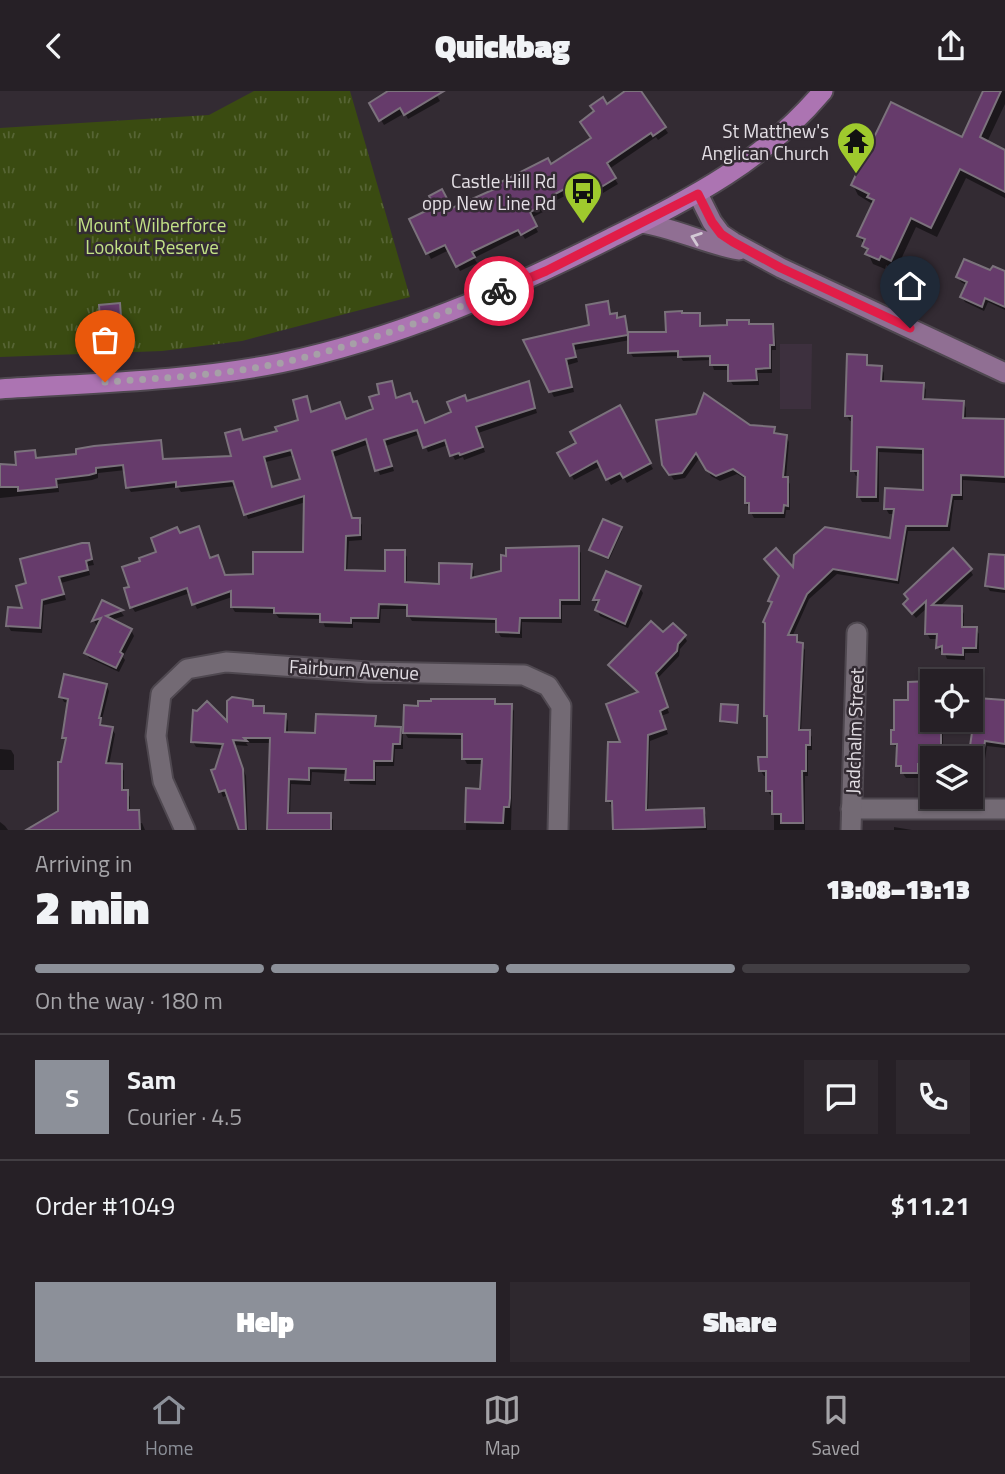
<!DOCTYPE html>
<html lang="en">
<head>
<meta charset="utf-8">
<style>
	body { margin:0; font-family:"Titillium Web",sans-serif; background:#2e282e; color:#f1f3f6; height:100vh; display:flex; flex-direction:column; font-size:26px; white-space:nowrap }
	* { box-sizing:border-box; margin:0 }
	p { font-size:23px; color:#a4a3a7 }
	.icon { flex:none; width:38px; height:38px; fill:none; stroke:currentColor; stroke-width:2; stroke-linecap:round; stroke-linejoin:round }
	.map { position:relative; height:739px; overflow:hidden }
	.drawer { display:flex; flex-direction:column; background:#262026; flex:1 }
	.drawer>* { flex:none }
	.fabs { position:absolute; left:920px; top:578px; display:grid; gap:14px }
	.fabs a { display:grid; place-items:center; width:63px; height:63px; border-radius:0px; background:#262026; box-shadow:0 2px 5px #0004,0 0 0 2px #423e43; font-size:35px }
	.pin { position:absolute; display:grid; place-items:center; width:60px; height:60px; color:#fff; margin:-72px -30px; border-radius:50% 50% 50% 0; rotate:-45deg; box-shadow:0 0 7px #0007 }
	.pin .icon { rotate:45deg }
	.courier { position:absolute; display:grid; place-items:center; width:70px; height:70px; margin:-35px; border:5px solid #e11d48; border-radius:50%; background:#fff; color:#222; box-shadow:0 2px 9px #0007 }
	.headline em { font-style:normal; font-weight:800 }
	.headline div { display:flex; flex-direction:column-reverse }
	.headline { display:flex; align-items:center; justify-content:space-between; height:119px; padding:0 35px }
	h1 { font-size:46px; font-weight:800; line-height:52px }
	.bar { display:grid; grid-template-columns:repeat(4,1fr); gap:10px 7px; align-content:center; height:84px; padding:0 35px }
	.bar i { height:9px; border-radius:5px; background:#423e43 }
	.bar .current { background:#8c9099 }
	.bar p { grid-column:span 4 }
	.line { display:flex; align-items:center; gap:18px; padding:0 35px; border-top:2px solid #423e43 }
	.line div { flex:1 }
	.round { display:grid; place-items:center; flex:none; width:74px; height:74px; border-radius:0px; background:#2e282e }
	.button { display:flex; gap:14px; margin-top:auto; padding:14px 35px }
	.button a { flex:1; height:80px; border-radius:0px; background:#8c9099; color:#fff; font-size:28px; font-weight:800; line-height:80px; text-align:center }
	.button a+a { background:#2e282e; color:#f1f3f6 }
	header { display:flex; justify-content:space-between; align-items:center; height:91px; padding:0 35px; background:#262026; font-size:32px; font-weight:800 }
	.dock { display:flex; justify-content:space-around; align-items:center; height:98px; border-top:2px solid #423e43; background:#262026; font-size:19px; color:#a4a3a7 }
	.dock a { display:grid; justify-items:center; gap:4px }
	.dock .current { color:#8c9099 }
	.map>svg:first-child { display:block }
	.built { fill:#3d303e }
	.grass { fill:url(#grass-tufts) }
	.shadow { fill:#0007; fill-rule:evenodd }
	.building { fill:#663b6b; stroke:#7b727c; stroke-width:2; fill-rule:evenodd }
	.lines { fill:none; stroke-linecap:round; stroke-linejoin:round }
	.minor-casing { stroke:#4f4850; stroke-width:23 }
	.secondary-casing { stroke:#4f4850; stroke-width:23 }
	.primary-casing { stroke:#4f4850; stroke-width:23 }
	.minor { stroke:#736a74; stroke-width:19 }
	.secondary { stroke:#906f93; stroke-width:19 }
	.primary { stroke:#ac74b2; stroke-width:19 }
	.oneway { stroke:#d3c9d5 }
	.done { stroke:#a6a0a7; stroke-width:7; stroke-dasharray:0 12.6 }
	.route { stroke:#e11d48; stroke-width:9 }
	.labels { text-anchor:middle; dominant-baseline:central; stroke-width:5; stroke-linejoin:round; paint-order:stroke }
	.poi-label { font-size:19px; fill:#e4dfe5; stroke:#332b33; text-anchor:end }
	.park-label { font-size:19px; fill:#c2e286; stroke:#332b33 }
	.street-label { font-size:19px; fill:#e4dfe5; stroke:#332b33 }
</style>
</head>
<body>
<header><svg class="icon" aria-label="back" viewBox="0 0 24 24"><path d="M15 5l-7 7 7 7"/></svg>Quickbag<svg class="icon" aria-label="share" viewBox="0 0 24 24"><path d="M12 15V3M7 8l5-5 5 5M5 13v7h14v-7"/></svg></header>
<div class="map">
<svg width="1005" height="739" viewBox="0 0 1005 739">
	<defs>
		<pattern id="grass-tufts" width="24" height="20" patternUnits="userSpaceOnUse" patternTransform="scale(1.75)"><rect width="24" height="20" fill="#3a4b11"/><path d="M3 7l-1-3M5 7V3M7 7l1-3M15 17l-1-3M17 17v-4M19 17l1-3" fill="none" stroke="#566434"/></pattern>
	</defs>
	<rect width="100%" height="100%" fill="#332b33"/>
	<path class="built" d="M780,253H812L811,318H780Z"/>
	<path class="grass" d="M254,0H350L410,206L242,250L162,260L0,266V37L209,24Z"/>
	<g class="shadow">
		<path d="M392,0H434L440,10L408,28L405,22L384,34L371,12Z"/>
		<path d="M628,0H639L668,42L658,49L656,46L609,78L618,93L593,108L584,95L555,110L557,114L531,127L538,141L525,148L522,143L474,167L477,172L460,180L449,159L431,168L412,129L451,119L551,75L593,48L607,15Z"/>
		<path d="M985,0H1005V13L987,51L1005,61V107L966,87L937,146L916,136L896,179L886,174L885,178L873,173L859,144L874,114L858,104L853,94L962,49Z"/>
		<path d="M991,182H1005V219L988,211L984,220L965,211L962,206L967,194L961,191L958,186Z"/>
		<path d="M607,212L611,225L616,224L618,228L624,227L629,243L668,242L699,223L702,236H729L748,231L751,235H772L775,240L776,259H772V282H758L759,294H733L730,289V279H714L711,269L683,270L680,265L633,266L630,261V249L575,259L578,271L568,274L574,301L554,306L525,251L591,235Z"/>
		<path d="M120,216L121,228L103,231L102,228Z"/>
		<path d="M866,265L869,276H881L884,282V292L923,293L926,299L925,310L963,311L966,317V329L1005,351V392L963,389V409H954L950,440H908L899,493L837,483L809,508L792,546H796L805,559L801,641H809L812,646V659H808V685H805V739H774V705H771L768,700V685H764L761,680L769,668V631L765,625L772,514L770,510L795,480L891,449L895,423H889L886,418L925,401V363L879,361V411H862L859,405V385H856L853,379L854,330H850L847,325Z"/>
		<path d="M391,292L396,308L425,334L454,322L467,312L528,292L537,322L478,342L485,361L464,369L463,366L455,369L448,354L428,361L420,343L386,355L394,380L380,384L369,353L334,366L352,429H359L362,434V449L349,450L347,481H386L404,461L407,466V493L441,494L471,475L474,480V488L578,457L581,462V514H562V532L522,531V547L501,546L498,541V532L412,530L409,525V518H381L380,532L353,531V537L325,536L322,528L279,527L275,522L235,521L232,516V506L197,518L190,502L135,521L132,516L131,497L159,462L180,444L201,442L211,468L220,471L225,485H254L305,463L306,411L248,428L236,395L181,401L178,396L131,401L128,396L126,379L98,382V387L92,389L58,393L59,401L0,407V375H18L34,361L37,368L78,365L160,351L164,369L233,367L243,351L279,342L300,331L306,307L312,323L346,330L376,319L382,304ZM294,364L302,389L273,398L266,371Z"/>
		<path d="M619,316L653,378L627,392L624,387L611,394L601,375L574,389L560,362L578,353Z"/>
		<path d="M749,335L774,337L777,343L786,345L789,351L786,387L790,393V419H786L785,427H754L746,412L747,389L737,383L720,390L711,385L700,366L685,387L674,389L664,374Z"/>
		<path d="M620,438L622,440L609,469L592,461L591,459Z"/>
		<path d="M88,454L94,474L88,475L90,484L61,492L66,509L44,514L42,542L11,540L8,535L25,519L29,493Z"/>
		<path d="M1005,466V502L990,500L987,495Z"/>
		<path d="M970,479L973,484L939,516L961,517L964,523V538H976L979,543V562H965V569L947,568L944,560L941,561L938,556V548H930L927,542L928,516L916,527L905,513Z"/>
		<path d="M607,482L640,497L643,502L628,537L600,525L597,519L599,516L595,509Z"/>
		<path d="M103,511L121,521L124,525L111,529L131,539L134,545L123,566L125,569L119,581L89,567L86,562L100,533L97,535L94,530ZM109,522L110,525L99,530V526Z"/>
		<path d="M663,544L684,545L687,550L680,558L679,565L657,588L669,622L661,625L668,643L650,650L648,720L703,719L706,724L707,739H615L614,715L611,714L608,709L639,603L611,574Z"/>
		<path d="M930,592L933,596V628H943V667H933V679L920,678V687H906L898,675V658L893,653L910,610Z"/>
		<path d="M106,594L109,600L101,632L112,638L115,643L109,674H121L124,680V700L127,701L130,706V733L142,732L145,739H129V735L123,734L122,739H37L35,736L60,721L67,652L63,646L69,612L64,611L61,605Z"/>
		<path d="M494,610L497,615H511L514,620L511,739H466L467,699H482L483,673H467L464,667V648L408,647L405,642Z"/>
		<path d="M252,611L255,617H263L266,622L285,624L288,630V643L317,644L375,627L378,637L400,638L403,643V658H395L394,675H376V694L350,693L347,683L312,681L311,694L291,693L290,723L330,724L333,729V739H269L271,652H246L248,655L234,654L246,685L248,739H241L228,704L223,706L213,680L216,679L224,658L196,656L193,651L229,634Z"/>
		<path d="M1005,611V657L987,655L985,668L974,667L971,662Z"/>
		<path d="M737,616V633L723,632L721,630Z"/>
		<path d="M0,658L11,659L14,664V679H0Z"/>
		<path d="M0,731L5,735L8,739H0Z"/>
		<path d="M894,736L912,739H894Z"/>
	</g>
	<g class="building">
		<path d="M388,0H444L404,24L400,17L379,30L369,12Z"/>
		<path d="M625,0H641L666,36L653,45L651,42L607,72L616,87L588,104L580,90L553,104L555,108L530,121L537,135L521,144L518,139L472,161L475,166L456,176L445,154L426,163L409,128L434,116L429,105L442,98L452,117L499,96L497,93L548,67L551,73L591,47L580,31L594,20L590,15L603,6L607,13Z"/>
		<path d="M983,0H1001L980,46L1005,59V101L960,78L931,137L911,127L891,170L881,165L879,169L865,163L868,158L862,155L865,148L857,145L874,109L867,106L869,103L851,94L891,11L962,46Z"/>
		<path d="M964,168L990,179L993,175L1005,180V216L985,207L982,216L960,206L967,191L956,186Z"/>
		<path d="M608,210L610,223L617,222V227L625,225L628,244L573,253L576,266L566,268L572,296L549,301L523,249L589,234L586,214Z"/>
		<path d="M120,212L121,226L100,229L99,214Z"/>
		<path d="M682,220V222H700V235L727,234V229H749V233H773L774,254H770V277L756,278L757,289L728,290V274H710V265L678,266V260L628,262V241H666L665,221Z"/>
		<path d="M847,263L867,264V274L882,275L881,290L924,292L923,308L964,310L963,327L1005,328V386L961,384V404H952L947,435H906L897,489L833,478L807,503L788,544H797V551L803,552L799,639H810V654H806V680H802L803,732H781V723H772V700H766V680H759L758,666H767V625H764L765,532L763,531L772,511L768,510L779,485L764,468L776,457L793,476L794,464L825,436L890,447L894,418H884L885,397L923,399V358L877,356L876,406H857L858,380H851L852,325H845Z"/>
		<path d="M392,290L396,307L410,302L413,311L417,310L425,332L451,321L447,311L465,304L467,310L529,290L535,317L476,336L483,356L460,364L459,362L450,365L445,349L423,357L417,339L384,349L392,375L375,380L366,348L332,360L352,427H360V444L346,445L345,479L385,480V459H405V491L439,493V472L472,473L471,487L501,480V464L506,465V457L579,455V509H560V527H520L519,542L496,541V528L407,525V514L379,513L378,527H351V532L320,531V523L274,522V517L231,516V500L192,514L187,497L130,517L124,497L129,496L122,476L140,470L139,467L156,461L151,447L177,436L180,442L199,435L210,467L218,464L225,484L253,483V461H303L304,405L244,424L233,390L176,396V391L126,397L123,374L96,377V382L89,384L56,388L57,396L18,400V396H0V373L16,374L15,361L35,359L36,367L76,363V358L94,355L161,349L163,368L231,365L225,342L240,338L243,349L277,340L275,336L298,329L293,309L307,305L311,321L340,311L346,328L373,318L369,306L379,303L377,293ZM291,359L300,388L272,396L264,366Z"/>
		<path d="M704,302L750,334L775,336L774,342L787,344L783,386H788V415L784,414L783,422H749V412H745V386L733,378L716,385L706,379L696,362L682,382L669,384L662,374L656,329L696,323Z"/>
		<path d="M620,314L651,372L623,387L620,382L606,389L597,370L570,385L557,362L576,352L570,341Z"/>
		<path d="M603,428L622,436L608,467L589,459Z"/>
		<path d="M82,452H89L92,468L86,470L88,479L59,486L64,503L42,509L40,537L6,535L8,516L22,517L16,495L26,492L20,468Z"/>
		<path d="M953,457L972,478L932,514L962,515V536H977L976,557H963V564L942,563V555L936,557L937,543H925L926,510L912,523L903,513L908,508L904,503Z"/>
		<path d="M989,463L1005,464V498L985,495Z"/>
		<path d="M606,480L641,495L625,533L595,519L599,509H593Z"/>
		<path d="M102,509L123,519L106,525L132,538L120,561L123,563L116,577L84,562L101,527L92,530Z"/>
		<path d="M651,530L663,541L673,532L686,544L678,553L677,560L656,582L668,616L660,620L666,638L648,644L646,719L704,717L705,736L613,739L612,710H606L608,651H620L606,613L638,601L608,574Z"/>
		<path d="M64,583L107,593L99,627H101L100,634L113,636L106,672L122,673V699H128V719H139L140,739H26L58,720V671H61L66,647H62L68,608L59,606Z"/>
		<path d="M931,590L933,640H941V664L938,667H933V674L918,673V682H901V675H896L897,653H891V639H894V609H908V591Z"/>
		<path d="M232,606L253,609V615H264V622L286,623L285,641L315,642L316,623L376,625L375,635L401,636L400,653H393L392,670H374V689H345L346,678L309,677V689L289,688L288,722H331V739H267L270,647H244L247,650L233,649L243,678L246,739H239L225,699L219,701L211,679L215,678L223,653L191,651L193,619L197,620L207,610L227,630V610Z"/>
		<path d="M977,607L1005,609V653L985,650L983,664L969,662Z"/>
		<path d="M431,608H495V613H512L510,707L509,716H504L503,732L465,731L466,697L480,698L482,668H462V643L403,642L404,614L418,615V610H431Z"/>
		<path d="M721,613L738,614L737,632L720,630Z"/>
	</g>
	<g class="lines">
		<defs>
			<g id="minor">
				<path d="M851,718H1005"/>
				<path d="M185,739L163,690L156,645L161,603L187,578L226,571L368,581L524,584L548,595L561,615L558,739"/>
				<path d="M851,739L857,542"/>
			</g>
			<g id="secondary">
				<path d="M698,103L712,131L721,143L733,151L781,177L1005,282"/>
				<path d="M642,132C675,137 705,153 739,159"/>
			</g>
			<path id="primary" d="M0,298C92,292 189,290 280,272C396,248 506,200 611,147C693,106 762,72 823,0"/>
		</defs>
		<use href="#minor" class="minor-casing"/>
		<use href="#secondary" class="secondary-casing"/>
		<use href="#primary" class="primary-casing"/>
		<use href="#minor" class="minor"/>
		<use href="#secondary" class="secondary"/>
		<use href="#primary" class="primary"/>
	</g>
	<defs><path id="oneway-chevron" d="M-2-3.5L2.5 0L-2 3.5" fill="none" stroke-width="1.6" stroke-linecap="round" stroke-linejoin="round" transform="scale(1.75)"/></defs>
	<use class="oneway" href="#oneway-chevron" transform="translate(696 147) rotate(-160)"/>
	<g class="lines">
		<path class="done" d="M105,291C163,287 224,284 281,272C356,255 428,229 499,200"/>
		<path class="route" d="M499,200L546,180L698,103L712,131L721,143L733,151L781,177L910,237"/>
	</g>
	<defs>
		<symbol id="temple-pin" viewBox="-11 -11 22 30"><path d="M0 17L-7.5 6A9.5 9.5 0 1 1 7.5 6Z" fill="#9fca2d" stroke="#332b33"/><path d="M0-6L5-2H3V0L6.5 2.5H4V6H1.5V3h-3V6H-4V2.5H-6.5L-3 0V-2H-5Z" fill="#111"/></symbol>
		<symbol id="bus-pin" viewBox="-11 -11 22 30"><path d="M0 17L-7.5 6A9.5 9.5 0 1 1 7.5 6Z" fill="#9fca2d" stroke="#332b33"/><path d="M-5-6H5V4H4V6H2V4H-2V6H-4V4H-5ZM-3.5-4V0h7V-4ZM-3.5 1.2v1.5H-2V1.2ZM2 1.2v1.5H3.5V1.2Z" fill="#111"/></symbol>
	</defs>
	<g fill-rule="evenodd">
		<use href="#temple-pin" x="834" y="28" width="44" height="60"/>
		<use href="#bus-pin" x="561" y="78" width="44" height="60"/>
	</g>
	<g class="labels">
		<g class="poi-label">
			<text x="829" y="39">St Matthew's<tspan x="829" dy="22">Anglican Church</tspan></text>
			<text x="556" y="89">Castle Hill Rd<tspan x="556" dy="22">opp New Line Rd</tspan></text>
		</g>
		<g class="park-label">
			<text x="152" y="133">Mount Wilberforce<tspan x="152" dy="22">Lookout Reserve</tspan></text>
		</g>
		<g class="street-label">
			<text transform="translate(354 578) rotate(3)">Fairburn Avenue</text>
			<text transform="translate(854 640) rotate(-88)">Jadchalm Street</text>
		</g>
	</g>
</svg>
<div class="fabs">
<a><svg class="icon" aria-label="locate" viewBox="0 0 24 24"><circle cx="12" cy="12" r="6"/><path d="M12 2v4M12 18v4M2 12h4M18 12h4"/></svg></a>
<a><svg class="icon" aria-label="layers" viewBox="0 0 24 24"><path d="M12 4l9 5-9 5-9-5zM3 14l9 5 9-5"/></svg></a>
</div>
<div class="pin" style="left:105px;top:291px;background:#ea580c"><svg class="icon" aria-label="bag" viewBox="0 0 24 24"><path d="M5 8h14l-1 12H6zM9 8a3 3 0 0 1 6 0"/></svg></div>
<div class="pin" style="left:910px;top:237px;background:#1f2937"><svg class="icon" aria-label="home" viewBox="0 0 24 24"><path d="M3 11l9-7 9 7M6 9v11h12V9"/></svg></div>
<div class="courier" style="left:499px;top:200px"><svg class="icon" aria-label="bike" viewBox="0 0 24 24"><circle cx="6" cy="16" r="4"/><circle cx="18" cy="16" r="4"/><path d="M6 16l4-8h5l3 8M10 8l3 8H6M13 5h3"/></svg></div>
</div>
<section class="drawer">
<div class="headline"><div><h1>2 min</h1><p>Arriving in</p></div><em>13:08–13:13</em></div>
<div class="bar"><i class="current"></i><i class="current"></i><i class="current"></i><i></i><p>On the way · 180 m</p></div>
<div class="line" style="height:126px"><b class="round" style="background:#8c9099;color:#fff">S</b><div><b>Sam</b><p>Courier · 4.5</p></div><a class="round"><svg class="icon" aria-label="chat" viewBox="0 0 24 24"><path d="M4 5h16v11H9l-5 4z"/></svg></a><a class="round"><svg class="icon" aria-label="phone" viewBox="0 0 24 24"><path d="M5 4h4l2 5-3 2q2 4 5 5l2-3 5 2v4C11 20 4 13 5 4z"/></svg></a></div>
<div class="line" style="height:91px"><div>Order #1049</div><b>$11.21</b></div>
<div class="button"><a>Help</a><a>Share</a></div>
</section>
<nav class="dock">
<a class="current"><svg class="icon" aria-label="home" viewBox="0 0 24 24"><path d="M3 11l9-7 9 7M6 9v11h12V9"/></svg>Home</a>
<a><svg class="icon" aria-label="map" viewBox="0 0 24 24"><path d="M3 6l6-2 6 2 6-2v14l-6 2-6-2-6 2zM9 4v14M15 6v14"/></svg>Map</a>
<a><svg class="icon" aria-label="saved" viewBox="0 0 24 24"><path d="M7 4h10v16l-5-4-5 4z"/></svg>Saved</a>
</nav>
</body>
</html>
